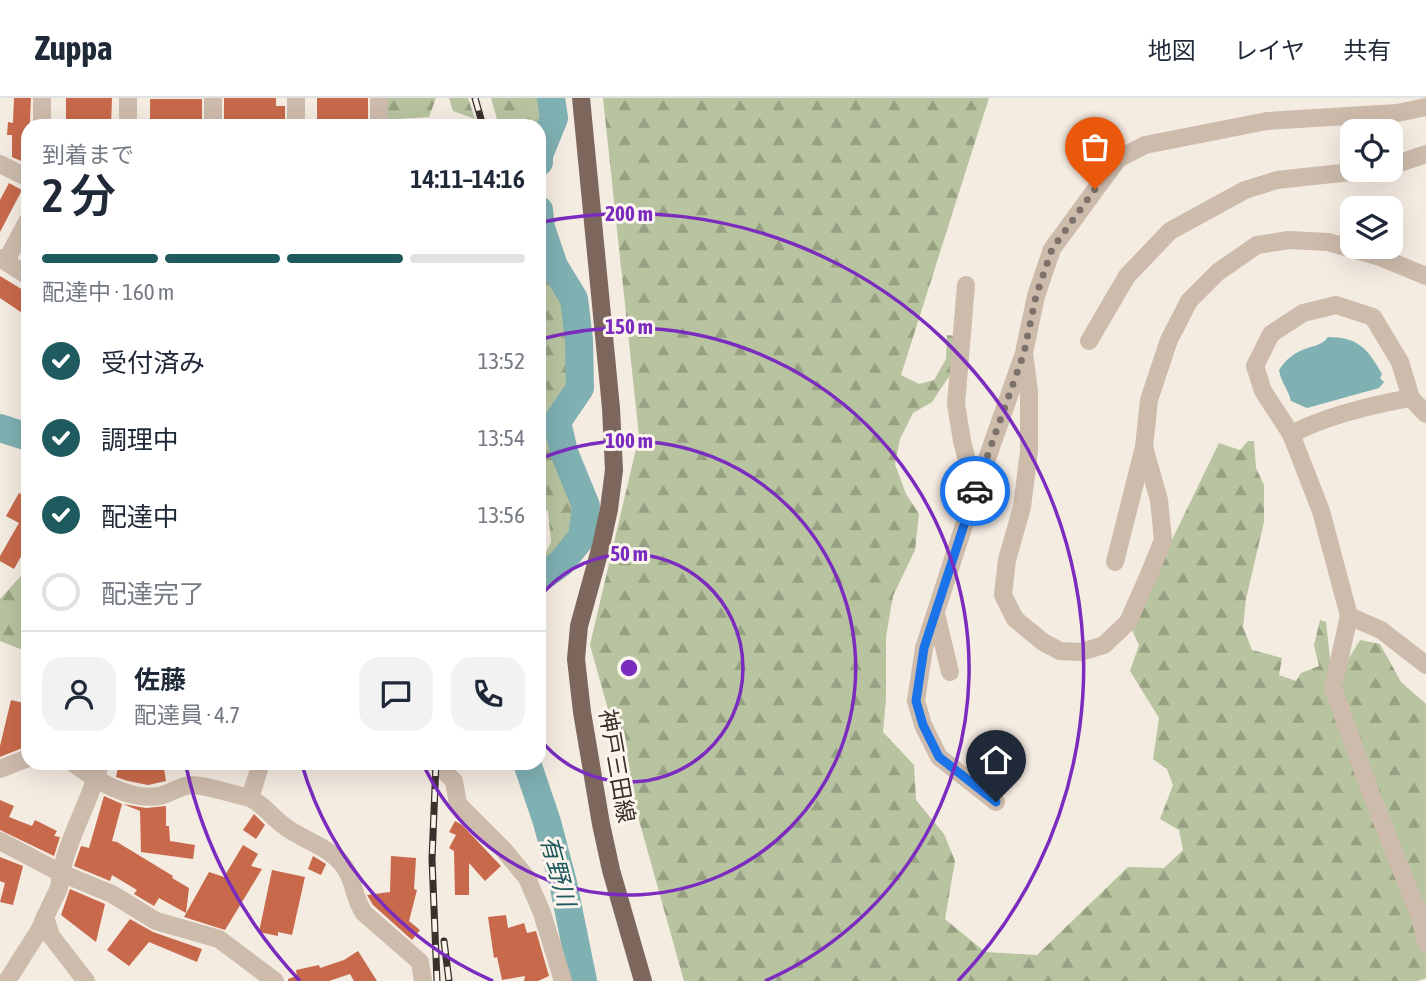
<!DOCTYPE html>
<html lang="ja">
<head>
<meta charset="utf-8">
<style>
	body { margin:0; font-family:"Asap Condensed","Noto Sans JP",sans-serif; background:#f2f2f3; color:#1f2937; height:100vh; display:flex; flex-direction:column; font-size:26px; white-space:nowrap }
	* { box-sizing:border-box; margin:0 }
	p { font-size:23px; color:#747a83 }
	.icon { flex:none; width:38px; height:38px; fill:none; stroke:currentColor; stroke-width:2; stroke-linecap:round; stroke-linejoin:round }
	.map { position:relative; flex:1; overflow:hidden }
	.panel { position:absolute; left:21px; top:21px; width:525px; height:651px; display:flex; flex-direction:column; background:#fff; border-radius:21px; box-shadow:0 7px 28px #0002 }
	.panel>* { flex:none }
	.fabs { position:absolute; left:1340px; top:21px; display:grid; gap:14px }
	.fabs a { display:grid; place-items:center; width:63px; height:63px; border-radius:14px; background:#fff; box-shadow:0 7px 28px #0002; font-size:35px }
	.pin { position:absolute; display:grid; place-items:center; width:60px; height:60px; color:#fff; margin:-72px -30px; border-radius:50% 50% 50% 0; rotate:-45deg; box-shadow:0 0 7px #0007 }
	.pin .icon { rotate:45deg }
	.courier { position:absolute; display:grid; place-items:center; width:70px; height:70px; margin:-35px; border:5px solid #1a73e8; border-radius:50%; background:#fff; color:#222; box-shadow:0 2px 9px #0007 }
	.headline em { font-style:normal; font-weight:600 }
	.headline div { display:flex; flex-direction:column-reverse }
	.headline { display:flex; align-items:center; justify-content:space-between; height:119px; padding:0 21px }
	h1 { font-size:46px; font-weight:600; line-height:52px }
	.bar { display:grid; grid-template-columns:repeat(4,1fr); gap:10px 7px; align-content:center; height:84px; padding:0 21px }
	.bar i { height:9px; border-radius:5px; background:#e0e1e3 }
	.bar .on { background:#1f5a5e }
	.bar p { grid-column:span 4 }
	.line { display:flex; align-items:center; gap:18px; padding:0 21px; border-top:2px solid #e0e1e3 }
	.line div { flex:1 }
	.round { display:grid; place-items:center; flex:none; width:74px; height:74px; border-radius:21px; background:#f2f2f3 }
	ol { padding:0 21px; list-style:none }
	li { display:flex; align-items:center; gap:21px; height:77px }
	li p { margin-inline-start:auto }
	li .icon { padding:7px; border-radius:50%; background:#1f5a5e; color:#fff; stroke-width:4 }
	li:last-child { color:#747a83 }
	li i { width:38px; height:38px; border:4px solid #e0e1e3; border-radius:50% }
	header { display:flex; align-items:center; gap:42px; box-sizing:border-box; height:98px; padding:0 35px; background:#fff; border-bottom:2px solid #e0e1e3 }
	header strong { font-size:33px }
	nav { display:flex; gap:38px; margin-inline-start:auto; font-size:24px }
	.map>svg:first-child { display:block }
	.forest { fill:url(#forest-firs) }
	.water { fill:#7fb0b2 }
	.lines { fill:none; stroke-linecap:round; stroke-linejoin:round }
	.river { stroke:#7fb0b2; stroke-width:28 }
	.building { fill:#c8694b }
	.minor { stroke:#cdbbac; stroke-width:18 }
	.major { stroke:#7d675c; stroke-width:18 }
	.rail-casing { stroke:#3b302b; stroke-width:7 }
	.rail { stroke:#fbf5ee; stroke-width:4.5; stroke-dasharray:13; stroke-linecap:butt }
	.done { stroke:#7c716b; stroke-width:7; stroke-dasharray:0 12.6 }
	.route { stroke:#1a73e8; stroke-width:9 }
	.ring { fill:none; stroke:#7b2cbf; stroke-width:3.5 }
	.labels { text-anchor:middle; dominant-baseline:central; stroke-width:6; stroke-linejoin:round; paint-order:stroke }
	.street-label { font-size:23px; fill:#3b302b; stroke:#fbf5ee }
	.water-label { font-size:24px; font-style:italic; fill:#1f5a5e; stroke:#fbf5ee }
	.centre { fill:#7b2cbf; stroke:#fbf5ee; stroke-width:3.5 }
	.ring-label { font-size:21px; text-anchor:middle; font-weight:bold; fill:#7b2cbf; stroke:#fbf5ee; stroke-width:6; stroke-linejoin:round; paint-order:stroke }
</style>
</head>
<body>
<header>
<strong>Zuppa</strong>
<nav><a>地図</a><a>レイヤ</a><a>共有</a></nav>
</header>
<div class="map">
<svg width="1426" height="883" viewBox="0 0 1426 883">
	<defs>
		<pattern id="forest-firs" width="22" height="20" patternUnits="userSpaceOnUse" patternTransform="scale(1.75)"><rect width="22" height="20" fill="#b8c4a0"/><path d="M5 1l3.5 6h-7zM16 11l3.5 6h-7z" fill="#97a083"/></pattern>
	</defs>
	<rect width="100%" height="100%" fill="#f4ebe1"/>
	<g class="forest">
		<path d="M382,0H436L429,19L381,22Z"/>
		<path d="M449,0H468L475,21L453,13Z"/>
		<path d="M491,0H562C566,34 540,65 543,99C546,122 550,145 560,166C567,179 580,186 584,201C590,219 589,260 591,281L552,326L559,354L592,424L584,454L573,469L551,485L539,506V468L551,444L548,413L539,406V28H499Z"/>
		<path d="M603,0H989L901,277L919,286L934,282L946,261L947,237L955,238L956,268L932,304L913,315L900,341L895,366L906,396L919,416L915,452L893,498L886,539V601L883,634L914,667L916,702L944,736L955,763L945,821L985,854L1037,857L1128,769L1164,770L1183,752L1179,732L1160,721L1173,687L1167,671L1153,661L1159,620L1130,573L1139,547L1130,528L1219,345L1240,352L1248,343H1254L1256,370L1264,387V424L1246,501L1243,529L1252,552L1282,560L1279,577L1296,583L1301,575L1319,568L1314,547L1320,522L1326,524L1331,569L1346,565L1360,542L1380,546L1401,584L1426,606V880L1418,883H684L590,547L639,338Z"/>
		<path d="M28,470V554L0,543V501Z"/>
	</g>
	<path class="water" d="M1328,239C1358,239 1368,251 1382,276L1380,280L1384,284L1379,290L1307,310L1291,303C1288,291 1281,284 1279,272C1285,263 1291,257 1302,252C1311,248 1322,248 1328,239Z"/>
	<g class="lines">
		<g class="river">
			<path d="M539,64V57L554,20L551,0"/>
			<path d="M539,112L541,130L554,168L574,201L579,242L580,290L557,324L564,354L586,408L582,439L561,465L539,481"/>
			<path d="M0,330L28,339"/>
			<path d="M527,665L547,724L563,785L583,883"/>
		</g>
	</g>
	<g class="building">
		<path d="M14,0H31L28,66L12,59V37H7L8,24L13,25Z"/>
		<path d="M66,0H112L111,28H66Z"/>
		<path d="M224,0H276V8H285V26L224,28Z"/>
		<path d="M317,0H368V28H353V24H317Z"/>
		<path d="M150,1H202V25L150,24Z"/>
		<path d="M9,85L22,92L0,134V102Z"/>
		<path d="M0,178L28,195V219L0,200Z"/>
		<path d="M19,395L28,400V446L14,471L0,463V458L19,425L6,418Z"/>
		<path d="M11,602L28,606V638L22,635L25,649L0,659V648Z"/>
		<path d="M119,665H163L166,683L148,687L128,683L116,679Z"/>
		<path d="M104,698L122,706L112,743L117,744L173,778L172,780L189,790L186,815L159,800L154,808L134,796L137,792L112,777L110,783L74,768L81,748L89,750Z"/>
		<path d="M0,702L14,708L9,719L32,728L35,722L57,733L54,738L60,739L54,758L0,732Z"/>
		<path d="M123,706L146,710L166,708V728H169L170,743L195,747L193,761L141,754L140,713Z"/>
		<path d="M254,716L265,727L256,741L243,732Z"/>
		<path d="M455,723L462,727L501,768L485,783L469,765V797H455L454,753L449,750L456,737L449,734Z"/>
		<path d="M243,747L258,756L251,768L262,771L225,832L184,819L209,774L224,779Z"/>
		<path d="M313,758L326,766L321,777L308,771Z"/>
		<path d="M391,758L416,760L414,791L417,792L409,823L420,832L412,842L373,807L367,797L390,794Z"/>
		<path d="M0,759L23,768L13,807L0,804L5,785L0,783Z"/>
		<path d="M272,772L305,779L292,837L278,834V838L259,834Z"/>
		<path d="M70,791L105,806L96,844L61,817Z"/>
		<path d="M506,817L508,830L524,825L527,835L536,833L549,878L538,883H524L525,878L502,882L497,859L494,860L488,819Z"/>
		<path d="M130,821L153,834L202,851L197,864L149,844L129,868L107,852Z"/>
		<path d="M358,853L377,883H354L350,876L329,883H288V881L297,878L296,872L319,867L320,870L344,862Z"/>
	</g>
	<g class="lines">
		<g class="minor">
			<path d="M42,0V28"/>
			<path d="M379,0V28"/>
			<path d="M128,28V0"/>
			<path d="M213,28V0"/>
			<path d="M296,28V0"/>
			<path d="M0,66L28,80"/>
			<path d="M1391,68L1426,56"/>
			<path d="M0,160L28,178"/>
			<path d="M6,163L28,122"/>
			<path d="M966,187L956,306L962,343L975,393"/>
			<path d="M1089,243L1127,178L1170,133L1245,92L1277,82L1369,72"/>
			<path d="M1426,316L1411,300L1400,264L1373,219L1336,207L1303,215L1271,236L1255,268L1263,293L1291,336L1321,413L1349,518L1333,590L1370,693L1420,819L1426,846"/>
			<path d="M1291,336C1329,317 1370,307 1411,300"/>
			<path d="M1144,349L1159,402L1163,442L1148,479L1128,524L1104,547L1081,554L1060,553L1043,544L1015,521L1003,497L1007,462L1022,409L1029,353V294L1024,255L1036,198L1052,151L1118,61L1145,47L1267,23L1397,15L1426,9"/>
			<path d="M1115,464L1144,349L1149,302L1169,242L1189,203L1218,174L1257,147L1289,142L1328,144L1377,158L1426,178"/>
			<path d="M936,516L950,574"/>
			<path d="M1349,518L1381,532L1426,567"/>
			<path d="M73,665C96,682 128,703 159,698C169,696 180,688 190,687C203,686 235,697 250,700L261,665"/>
			<path d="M100,665C91,703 69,736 61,775L112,796L156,823L219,841L275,883"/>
			<path d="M436,665L454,683L458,706L503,751L527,780L542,815L563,883"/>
			<path d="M0,671L28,660"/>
			<path d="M250,700C264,707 271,718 283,727C304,744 335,749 348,775C355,789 355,803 364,815L420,864L423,883"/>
			<path d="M996,704L939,659L923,627L916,603L924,550L969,412L1023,258"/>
			<path d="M0,743L61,775L59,790L45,819L51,838L86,883"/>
			<path d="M7,883L40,831L45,819"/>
		</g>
		<path class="major" d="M581,0L611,310L614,372L609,411L601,448L579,528L576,561L582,614L601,726L611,772L643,883"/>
		<defs>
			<g id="rail">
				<path d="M475,0L483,28"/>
				<path d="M436,665L432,761L437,883"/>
				<path d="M444,843L449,883"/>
			</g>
		</defs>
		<use href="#rail" class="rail-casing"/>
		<use href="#rail" class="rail"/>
	</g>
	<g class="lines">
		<path class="done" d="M975,393L1024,255L1036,198L1052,151L1095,91"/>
		<path class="route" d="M975,393L924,550L916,603L923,627L939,659L996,704"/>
	</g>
	<g class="ring">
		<path d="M539 500A114 114 0 1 1 539 640"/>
		<path d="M540 361A227 227 0 1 1 423 666"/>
		<path d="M493 883A341 341 0 0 1 302 667M541 241A341 341 0 0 1 765 883"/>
		<path d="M300 883A454 454 0 0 1 186 668M542 124A454 454 0 0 1 958 883"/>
	</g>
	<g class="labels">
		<g class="street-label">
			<text transform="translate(617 668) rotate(80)">神戸三田線</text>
		</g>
		<g class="water-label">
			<text transform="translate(558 773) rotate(75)">有野川</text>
		</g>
	</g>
	<circle cx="629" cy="570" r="10" class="centre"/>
	<g class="ring-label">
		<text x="629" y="123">200 m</text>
		<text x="629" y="236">150 m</text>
		<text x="629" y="350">100 m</text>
		<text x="629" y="463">50 m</text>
	</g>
</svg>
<div class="fabs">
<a><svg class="icon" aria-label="locate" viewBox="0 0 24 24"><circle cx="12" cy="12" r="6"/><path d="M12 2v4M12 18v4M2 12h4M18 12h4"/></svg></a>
<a><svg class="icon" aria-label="layers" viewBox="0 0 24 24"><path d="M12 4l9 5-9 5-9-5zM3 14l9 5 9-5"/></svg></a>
</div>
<div class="pin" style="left:1095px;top:91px;background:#ea580c"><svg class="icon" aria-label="bag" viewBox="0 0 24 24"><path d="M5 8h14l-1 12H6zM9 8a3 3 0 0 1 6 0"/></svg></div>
<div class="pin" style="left:996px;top:704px;background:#1f2937"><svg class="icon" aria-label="home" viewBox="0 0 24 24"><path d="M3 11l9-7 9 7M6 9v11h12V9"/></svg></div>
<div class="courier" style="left:975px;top:393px"><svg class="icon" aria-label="car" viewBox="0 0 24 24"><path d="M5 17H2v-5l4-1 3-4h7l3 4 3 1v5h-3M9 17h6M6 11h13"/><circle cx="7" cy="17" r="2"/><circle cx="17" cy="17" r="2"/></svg></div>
<section class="panel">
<div class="headline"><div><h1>2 分</h1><p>到着まで</p></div><em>14:11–14:16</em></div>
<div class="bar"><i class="on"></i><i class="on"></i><i class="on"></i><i></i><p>配達中 · 160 m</p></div>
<ol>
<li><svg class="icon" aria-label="check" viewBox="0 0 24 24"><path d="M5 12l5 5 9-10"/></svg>受付済み<p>13:52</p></li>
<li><svg class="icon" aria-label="check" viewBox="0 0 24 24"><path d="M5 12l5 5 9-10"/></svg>調理中<p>13:54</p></li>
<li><svg class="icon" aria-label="check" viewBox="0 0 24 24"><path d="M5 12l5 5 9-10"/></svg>配達中<p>13:56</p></li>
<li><i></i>配達完了</li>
</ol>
<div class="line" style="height:126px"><a class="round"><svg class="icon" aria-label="person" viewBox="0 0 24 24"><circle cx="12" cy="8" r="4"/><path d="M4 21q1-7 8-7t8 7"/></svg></a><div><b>佐藤</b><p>配達員 · 4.7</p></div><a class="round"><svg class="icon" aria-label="chat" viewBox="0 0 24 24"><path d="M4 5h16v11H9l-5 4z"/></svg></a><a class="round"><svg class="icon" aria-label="phone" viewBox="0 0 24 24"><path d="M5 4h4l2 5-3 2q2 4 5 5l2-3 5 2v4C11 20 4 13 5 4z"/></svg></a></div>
</section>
</div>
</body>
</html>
